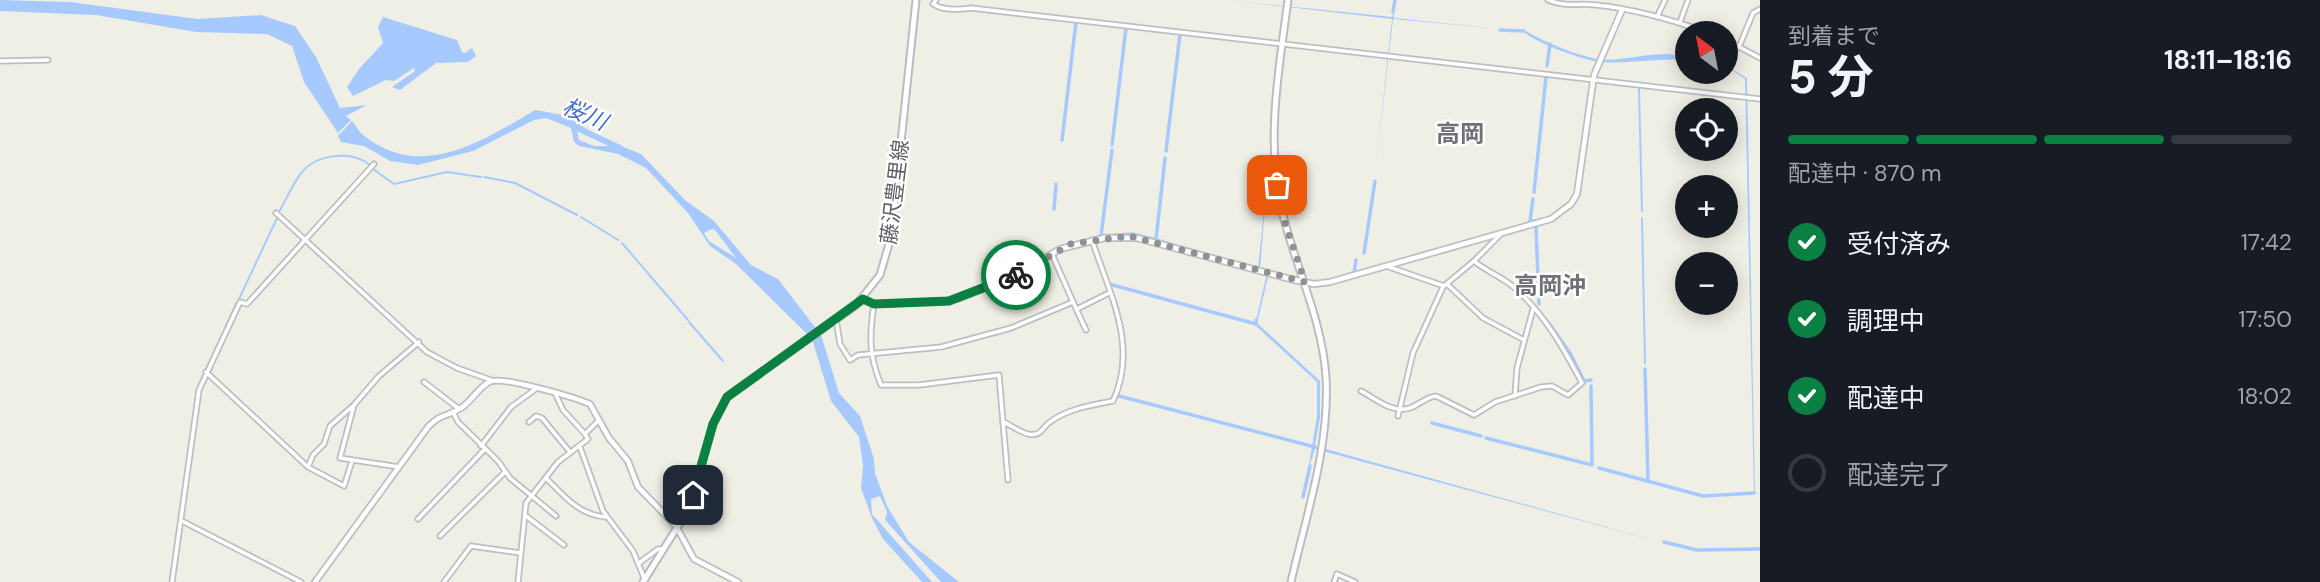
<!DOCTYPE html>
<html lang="ja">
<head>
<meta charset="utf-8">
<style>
	body { margin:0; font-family:"DM Sans","Noto Sans JP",sans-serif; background:#242831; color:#f1f3f6; height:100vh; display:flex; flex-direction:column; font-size:26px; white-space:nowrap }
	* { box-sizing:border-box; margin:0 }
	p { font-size:23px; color:#9ea1a6 }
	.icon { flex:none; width:38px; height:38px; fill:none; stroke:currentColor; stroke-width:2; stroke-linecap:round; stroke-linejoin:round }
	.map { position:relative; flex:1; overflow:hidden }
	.sheet { display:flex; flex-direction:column; background:#171b24; width:560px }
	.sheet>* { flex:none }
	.needle { width:46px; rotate:328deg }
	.controls { position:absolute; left:1675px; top:21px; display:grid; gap:14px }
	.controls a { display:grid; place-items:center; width:63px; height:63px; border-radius:50%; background:#171b24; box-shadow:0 4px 18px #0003; font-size:35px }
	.pin { position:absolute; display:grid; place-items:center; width:60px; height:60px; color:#fff; margin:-30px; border-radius:14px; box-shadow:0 4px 10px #0006 }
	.courier { position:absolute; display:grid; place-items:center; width:70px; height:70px; margin:-35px; border:5px solid #0b8043; border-radius:50%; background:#fff; color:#222; box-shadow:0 2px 9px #0007 }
	.headline em { font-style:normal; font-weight:700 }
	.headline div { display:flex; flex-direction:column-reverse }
	.headline { display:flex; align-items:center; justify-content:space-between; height:119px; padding:0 28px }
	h1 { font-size:46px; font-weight:700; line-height:52px }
	.bar { display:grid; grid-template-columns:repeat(4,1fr); gap:10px 7px; align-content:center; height:84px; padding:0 28px }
	.bar i { height:9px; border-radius:5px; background:#363941 }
	.bar .on { background:#0b8043 }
	.bar p { grid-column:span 4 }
	ol { padding:0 28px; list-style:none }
	li { display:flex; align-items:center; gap:21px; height:77px }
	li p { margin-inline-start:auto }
	li .icon { padding:7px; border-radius:50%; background:#0b8043; color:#fff; stroke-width:4 }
	li:last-child { color:#9ea1a6 }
	li i { width:38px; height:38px; border:4px solid #363941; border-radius:50% }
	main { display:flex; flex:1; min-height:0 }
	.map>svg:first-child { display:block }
	.water { fill:#a6caff; fill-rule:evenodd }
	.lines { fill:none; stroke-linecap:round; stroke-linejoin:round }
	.stream { stroke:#a6caff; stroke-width:2 }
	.canal { stroke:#a6caff; stroke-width:3.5 }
	.river { stroke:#a6caff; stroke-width:6 }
	.minor-casing { stroke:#bdbec4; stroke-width:7 }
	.tertiary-casing { stroke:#bdbec4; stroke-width:8 }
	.secondary-casing { stroke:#bbbcc3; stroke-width:9 }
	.minor { stroke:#fff; stroke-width:3.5 }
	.tertiary { stroke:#fff; stroke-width:4.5 }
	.secondary { stroke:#fff; stroke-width:5 }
	.done { stroke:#909192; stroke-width:7; stroke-dasharray:0 12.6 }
	.route { stroke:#0b8043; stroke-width:9 }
	.labels { text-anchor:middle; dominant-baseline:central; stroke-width:5; stroke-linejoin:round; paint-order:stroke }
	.street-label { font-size:21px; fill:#5d5f66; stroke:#fff }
	.water-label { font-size:23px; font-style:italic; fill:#466fc5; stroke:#fff }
	.quarter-label { font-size:24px; font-weight:bold; fill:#6e7178; stroke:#fff }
</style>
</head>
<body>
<main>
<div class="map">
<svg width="1760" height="582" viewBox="0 0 1760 582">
	<rect width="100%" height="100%" fill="#f0efe5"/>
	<g class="water">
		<path d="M0,0L70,2L198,19L261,15L295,26L316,57L340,108L367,105L346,116L351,120L338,133L304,82L292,46L267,34L196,32L96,15L0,11Z"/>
		<path d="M1227,0L1392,17L1394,12V18L1502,29L1393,19L1375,174L1392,19Z"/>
		<path d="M383,17L457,40L462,52L465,53L472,48L476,56L468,62L436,63L400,90L392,87L415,71L414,68L394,81L386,80L353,96L347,87L359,69L383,43L378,27Z"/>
		<path d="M1522,29C1545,42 1571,54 1597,59C1623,64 1666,45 1687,60C1658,58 1629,64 1600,62C1584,60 1528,41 1522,29Z"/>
		<path d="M1726,66L1747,78L1755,492L1760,494L1754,493L1745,79Z"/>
		<path d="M535,110L575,117L585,126L577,131L579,140L594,146H621L641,154L685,200L714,221L751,265L778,279L821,335L839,393L860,416L874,459L875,473L887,506L909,542L959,582H941L885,520L887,512L880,496L871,499L872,514L932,582H922L883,539L872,518L861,488L863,466L859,437L831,401L812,339L736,264L710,246L688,213L646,168L618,154L579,146L574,142L571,128L546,118L534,120L473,151L418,165L390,161L364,146L341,142L338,136L352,121C356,125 358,131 362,134C419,182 481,142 535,110ZM712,229L715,230L736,258L709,241L704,233Z"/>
		<path d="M1267,184L1260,268L1289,277L1269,273L1257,323L1320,381V417L1315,446L1664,543L1315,449L1308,470L1317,417V382L1255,325L1267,273L1205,255L1258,267Z"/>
	</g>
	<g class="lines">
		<g class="stream">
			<path d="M1639,88L1642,211"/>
			<path d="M373,169L394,184L447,172L481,177"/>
			<path d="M484,177L515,183L577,215"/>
			<path d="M279,212C286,200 293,183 302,172C317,154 352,150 370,165"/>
			<path d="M581,217L618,240"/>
			<path d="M1642,218L1645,363"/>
			<path d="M622,243L688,320"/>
			<path d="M239,299L278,216"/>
			<path d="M689,322L723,361"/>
			<path d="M206,370L237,302"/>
			<path d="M197,395L205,373"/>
			<path d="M170,582L172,566"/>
		</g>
		<g class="canal">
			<path d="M1393,12L1395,0"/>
			<path d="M1500,30L1524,31"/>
			<path d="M1547,66L1550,44"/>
			<path d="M1062,140L1076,22"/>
			<path d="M1112,145L1126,28"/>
			<path d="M1112,150L1101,236L1132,234L1156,240"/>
			<path d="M1166,151L1180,34"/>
			<path d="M1165,158L1156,240L1197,252"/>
			<path d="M1265,169L1268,188"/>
			<path d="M1534,192L1546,77"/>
			<path d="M1533,199L1530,221H1536"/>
			<path d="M1054,209L1056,184"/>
			<path d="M1536,227L1539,304"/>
			<path d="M1364,253L1375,181"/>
			<path d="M1350,274L1354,273L1356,260"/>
			<path d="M1109,284L1256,324V320"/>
			<path d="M1548,322L1570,353L1584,381L1591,380"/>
			<path d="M1645,369L1648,481"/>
			<path d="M1119,396L1315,447"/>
			<path d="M1432,423L1481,436"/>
			<path d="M1486,438L1592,465L1591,386"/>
			<path d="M1599,468L1703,496L1754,493"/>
			<path d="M1303,497L1310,466"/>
			<path d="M1664,542L1697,550L1760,549"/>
		</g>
		<path class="river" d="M573,126L620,148"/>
		<defs>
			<g id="minor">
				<path d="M936,0L933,4C944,11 958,10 971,8L1760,99"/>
				<path d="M1548,0C1564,7 1579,3 1596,5C1635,9 1673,20 1709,33"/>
				<path d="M1657,17L1665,0"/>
				<path d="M1680,22L1688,0"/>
				<path d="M1726,40L1760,58"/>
				<path d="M1739,47L1753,13L1760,9"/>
				<path d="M0,61L48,60"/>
				<path d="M276,213L427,352L457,368L491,380"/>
				<path d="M1052,254L1073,302"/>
				<path d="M1474,261L1500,235"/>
				<path d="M1448,285L1483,318L1524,340"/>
				<path d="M874,304C869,337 869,355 881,385H919L999,375L1003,422"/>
				<path d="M1077,309L1109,293"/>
				<path d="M836,319L840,344L850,360L858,355L941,347L1011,328L1073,302L1086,330"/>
				<path d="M206,372L308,467L344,486L352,461"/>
				<path d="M424,382L459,409"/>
				<path d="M1361,391C1375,398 1392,414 1410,408C1419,405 1426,397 1436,396L1474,415L1495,402L1541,387L1552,386L1568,395L1582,383C1564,349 1545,315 1516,289C1503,277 1487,272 1474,261L1444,286L1389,267"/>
				<path d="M555,393L563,410L585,434"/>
				<path d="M1515,396L1517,368L1533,309"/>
				<path d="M354,405L340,458L399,467"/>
				<path d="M453,412L458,422L498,461L510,478L556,516"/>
				<path d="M1398,416L1413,353L1443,287"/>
				<path d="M529,422L536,416L542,418L570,452"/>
				<path d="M481,446L511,407L537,388"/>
				<path d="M580,447L603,511L633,551L645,580"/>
				<path d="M308,467L313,455L324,444L330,426L354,405L379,376L419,342"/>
				<path d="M546,478C564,496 579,515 606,517"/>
				<path d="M1008,480L1003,422C1011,425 1020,432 1028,434C1042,437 1042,427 1050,422C1067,409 1092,405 1113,401C1139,346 1109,293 1092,240"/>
				<path d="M526,516L564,545"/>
				<path d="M418,519L485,449"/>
				<path d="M182,521L301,582"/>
				<path d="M440,536L505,472"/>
				<path d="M639,563L658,549H663"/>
				<path d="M172,582L199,390L240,302L247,304L374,164"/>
				<path d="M444,582L471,546L520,553"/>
				<path d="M518,582L526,503L558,462L588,439L585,434L598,421"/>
				<path d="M1334,582L1337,574L1355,582"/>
			</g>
			<g id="tertiary">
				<path d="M863,299L874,304L939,302L960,298L1013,277L1060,249L1104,238H1137L1290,279L1314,284L1330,282L1551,219L1571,204L1577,194L1594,75L1622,10"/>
				<path d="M315,582L428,427C441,413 447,417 461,408C472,401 478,388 489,382C501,375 576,398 590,404L609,438L628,461L638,487L676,526L694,559L738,582"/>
			</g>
			<g id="secondary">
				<path d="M1288,0C1279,68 1266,139 1281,207C1294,265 1322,317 1326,377C1330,446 1306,516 1291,582"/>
				<path d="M643,582L688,510L713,424L727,397L856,305L880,275L891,237L916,0"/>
			</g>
		</defs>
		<use href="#minor" class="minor-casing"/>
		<use href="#tertiary" class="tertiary-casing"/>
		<use href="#secondary" class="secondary-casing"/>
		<use href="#minor" class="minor"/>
		<use href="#tertiary" class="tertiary"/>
		<use href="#secondary" class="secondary"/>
	</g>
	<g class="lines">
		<path class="done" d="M1016,275L1071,244L1129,236L1305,282L1284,220L1277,185"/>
		<path class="route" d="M693,495L713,424L727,397L863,299L874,304L949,301L1016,275"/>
	</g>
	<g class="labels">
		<g class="street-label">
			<text transform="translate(895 192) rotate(-83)">藤沢豊里線</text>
		</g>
		<g class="water-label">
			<text transform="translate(585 114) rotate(24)">桜川</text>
		</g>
		<g class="quarter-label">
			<text x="1460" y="133">高岡</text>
			<text x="1550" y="285">高岡沖</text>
		</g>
	</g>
</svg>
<div class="controls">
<a><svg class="needle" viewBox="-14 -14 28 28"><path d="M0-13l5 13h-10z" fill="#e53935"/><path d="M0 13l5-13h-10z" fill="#9ea1a6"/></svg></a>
<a><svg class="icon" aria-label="locate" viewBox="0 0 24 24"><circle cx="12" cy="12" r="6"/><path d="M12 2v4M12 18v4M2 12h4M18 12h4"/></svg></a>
<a>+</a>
<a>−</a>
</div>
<div class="pin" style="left:1277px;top:185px;background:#ea580c"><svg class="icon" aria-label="bag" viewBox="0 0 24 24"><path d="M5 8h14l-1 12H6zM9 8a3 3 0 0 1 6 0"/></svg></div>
<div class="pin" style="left:693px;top:495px;background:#1f2937"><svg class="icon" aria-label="home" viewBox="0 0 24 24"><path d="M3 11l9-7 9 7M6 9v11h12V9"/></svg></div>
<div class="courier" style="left:1016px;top:275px"><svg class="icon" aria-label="bike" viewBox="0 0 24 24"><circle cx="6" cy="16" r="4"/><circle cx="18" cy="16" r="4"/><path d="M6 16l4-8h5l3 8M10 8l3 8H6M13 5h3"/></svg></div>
</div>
<section class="sheet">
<div class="headline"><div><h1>5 分</h1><p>到着まで</p></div><em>18:11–18:16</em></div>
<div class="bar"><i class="on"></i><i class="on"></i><i class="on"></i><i></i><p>配達中 · 870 m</p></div>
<ol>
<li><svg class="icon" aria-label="check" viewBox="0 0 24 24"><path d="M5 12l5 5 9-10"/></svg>受付済み<p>17:42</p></li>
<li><svg class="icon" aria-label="check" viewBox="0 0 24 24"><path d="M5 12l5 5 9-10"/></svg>調理中<p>17:50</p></li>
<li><svg class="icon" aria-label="check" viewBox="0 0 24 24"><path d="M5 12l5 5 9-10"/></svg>配達中<p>18:02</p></li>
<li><i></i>配達完了</li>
</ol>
</section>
</main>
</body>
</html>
